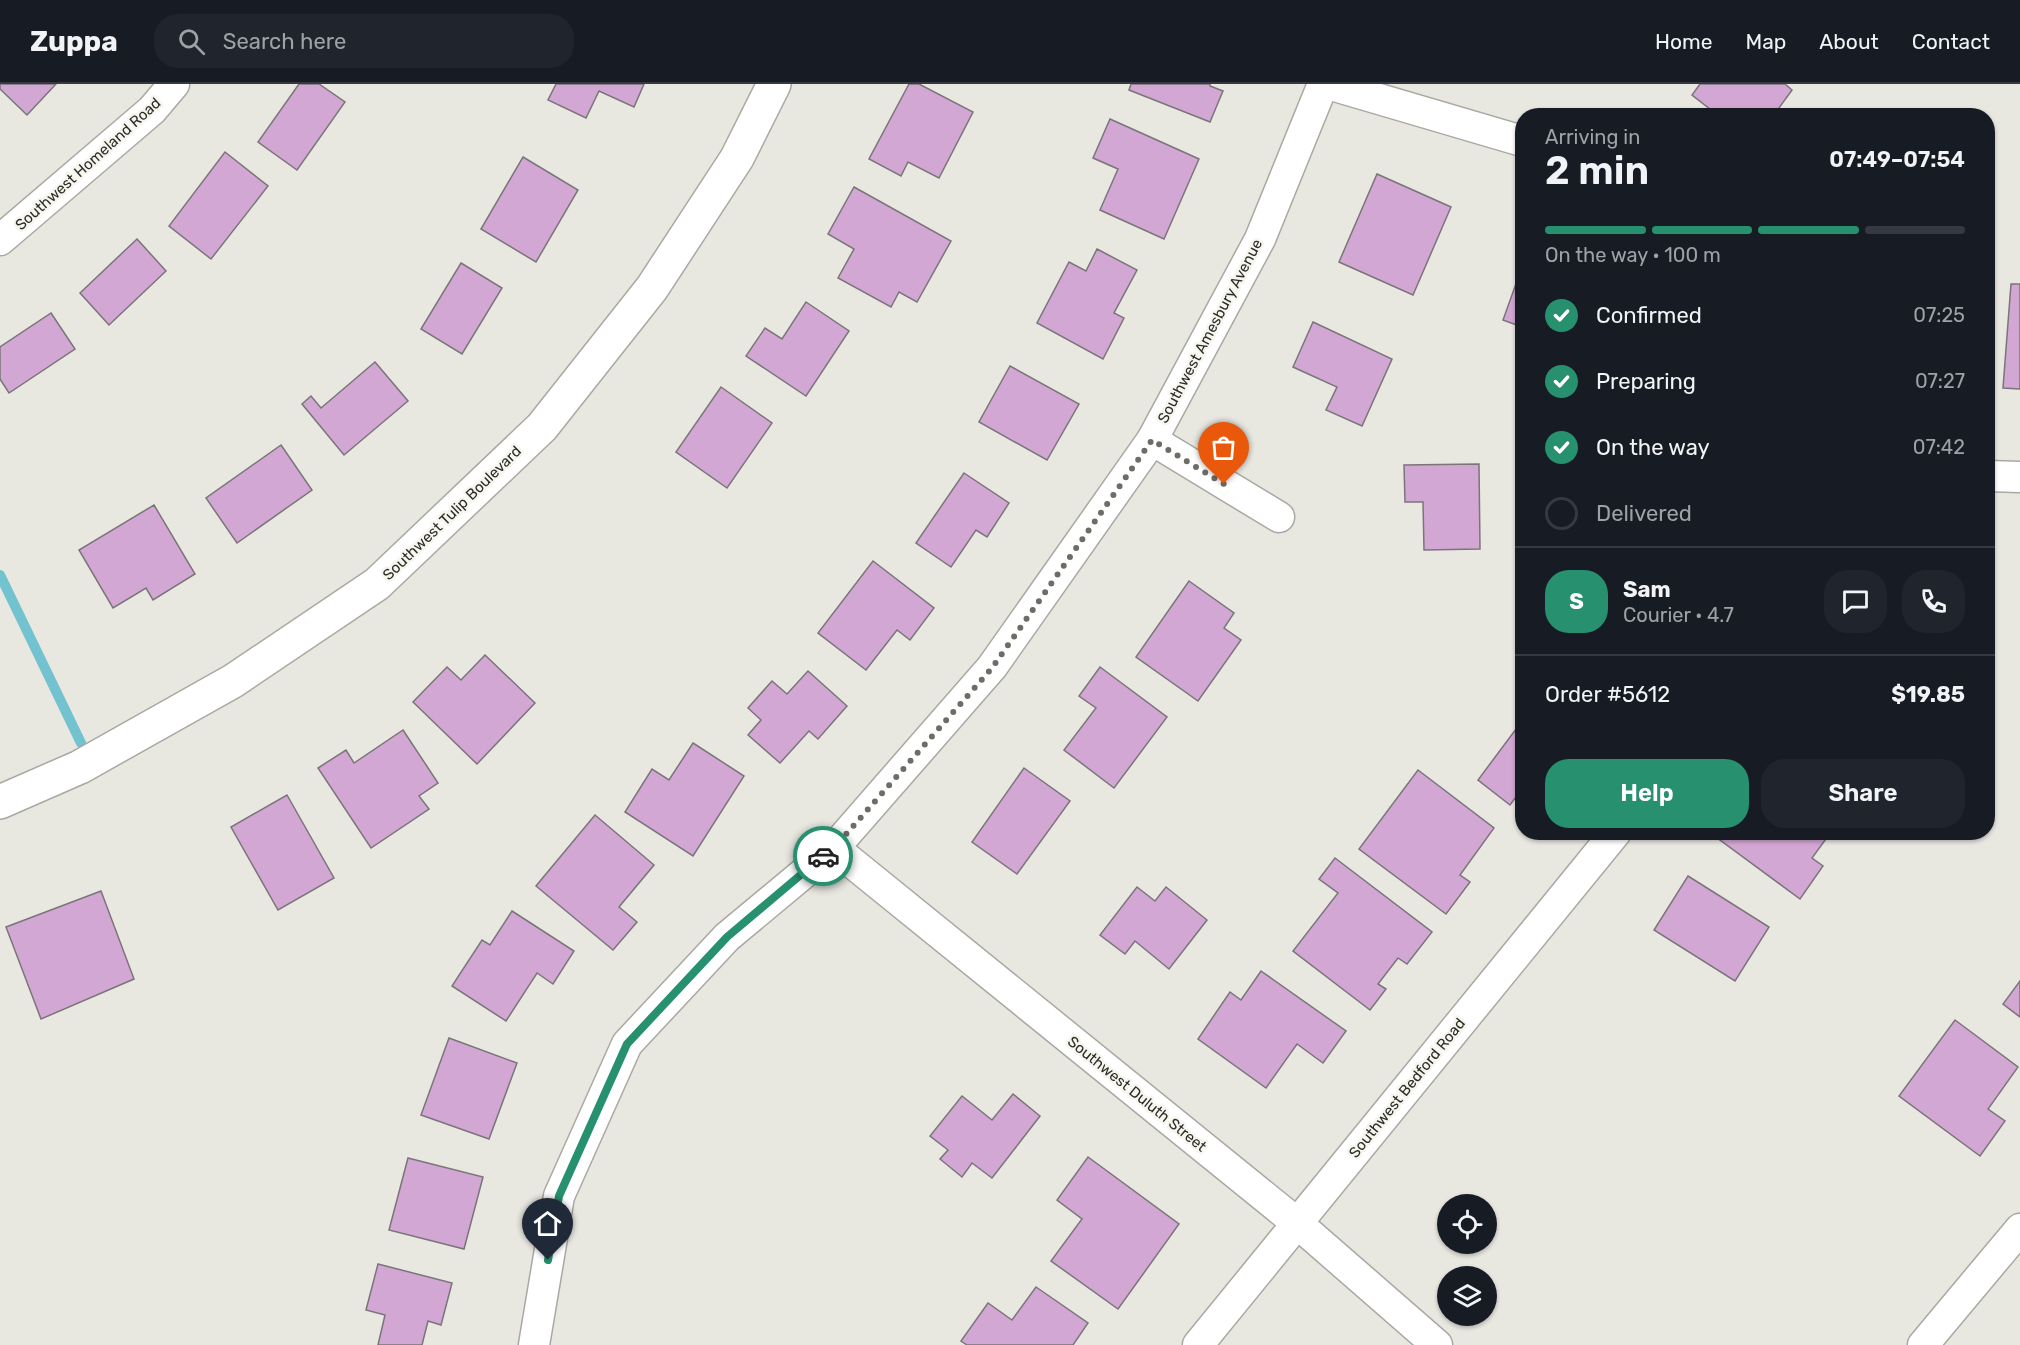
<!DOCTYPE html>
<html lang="en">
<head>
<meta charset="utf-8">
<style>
	body { margin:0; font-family:Rubik,sans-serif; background:#20242c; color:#f1f3f6; height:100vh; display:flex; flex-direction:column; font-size:22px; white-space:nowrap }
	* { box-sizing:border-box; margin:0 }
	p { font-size:20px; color:#9ea1a6 }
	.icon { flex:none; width:33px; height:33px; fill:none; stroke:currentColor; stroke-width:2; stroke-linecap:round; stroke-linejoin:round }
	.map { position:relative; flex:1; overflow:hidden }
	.panel { position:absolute; left:1515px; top:24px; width:480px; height:732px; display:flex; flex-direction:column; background:#171b24; border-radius:24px; box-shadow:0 2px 4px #0004 }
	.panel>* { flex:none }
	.controls { position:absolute; left:1437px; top:1110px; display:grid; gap:12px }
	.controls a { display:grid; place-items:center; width:60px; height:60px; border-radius:50%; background:#171b24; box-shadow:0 2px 4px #0004; font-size:30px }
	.pin { position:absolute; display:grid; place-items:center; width:51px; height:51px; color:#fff; margin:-62px -26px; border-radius:50% 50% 50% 0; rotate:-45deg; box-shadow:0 0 6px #0007 }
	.pin .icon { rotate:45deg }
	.courier { position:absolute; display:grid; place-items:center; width:60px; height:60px; margin:-30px; border:4px solid #27906e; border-radius:50%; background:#fff; color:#222; box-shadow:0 2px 8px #0007 }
	.summary em { font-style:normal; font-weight:600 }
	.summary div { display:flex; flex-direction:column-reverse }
	.summary { display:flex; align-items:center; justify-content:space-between; height:102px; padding:0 30px }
	h1 { font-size:39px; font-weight:600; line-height:45px }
	.bar { display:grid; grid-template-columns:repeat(4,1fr); gap:9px 6px; align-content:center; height:72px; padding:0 30px }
	.bar i { height:8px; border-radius:4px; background:#363941 }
	.bar .active { background:#27906e }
	.bar p { grid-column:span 4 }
	.line { display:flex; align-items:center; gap:15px; padding:0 30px; border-top:2px solid #363941 }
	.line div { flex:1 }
	.round { display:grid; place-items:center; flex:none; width:63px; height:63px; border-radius:24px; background:#20242c }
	ol { padding:0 30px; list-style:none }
	li { display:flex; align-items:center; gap:18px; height:66px }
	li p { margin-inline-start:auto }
	li .icon { padding:6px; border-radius:50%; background:#27906e; color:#fff; stroke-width:4 }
	li:last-child { color:#9ea1a6 }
	li i { width:33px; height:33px; border:3px solid #363941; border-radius:50% }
	.primary-button { display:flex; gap:12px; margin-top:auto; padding:12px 30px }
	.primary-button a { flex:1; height:69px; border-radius:24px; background:#27906e; color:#fff; font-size:24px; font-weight:600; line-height:69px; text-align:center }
	.primary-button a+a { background:#20242c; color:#f1f3f6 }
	header { display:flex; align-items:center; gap:36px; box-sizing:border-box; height:84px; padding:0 30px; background:#171b24; border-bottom:2px solid #363941 }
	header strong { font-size:28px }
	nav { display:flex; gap:33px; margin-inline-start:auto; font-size:21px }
	.search { width:420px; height:54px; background:#20242c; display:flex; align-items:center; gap:15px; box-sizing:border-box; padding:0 21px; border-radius:24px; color:#9ea1a6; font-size:22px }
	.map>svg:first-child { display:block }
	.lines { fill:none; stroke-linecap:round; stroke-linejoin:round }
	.stream { stroke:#72c2d0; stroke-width:10 }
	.building { fill:#d3a7d4; stroke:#7a757a; stroke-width:1.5 }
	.minor-casing { stroke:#a9a8a2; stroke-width:33 }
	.tertiary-casing { stroke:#a9a8a2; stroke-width:36 }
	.minor { stroke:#fff; stroke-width:30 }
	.tertiary { stroke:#fff; stroke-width:33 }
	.done { stroke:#6d6d68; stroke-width:6; stroke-dasharray:0 10.8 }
	.route { stroke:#27906e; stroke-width:8 }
	.labels { text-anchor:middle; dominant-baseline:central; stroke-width:5; stroke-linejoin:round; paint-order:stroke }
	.street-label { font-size:15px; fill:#2b2b28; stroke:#f6f5ee }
</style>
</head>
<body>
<header>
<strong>Zuppa</strong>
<div class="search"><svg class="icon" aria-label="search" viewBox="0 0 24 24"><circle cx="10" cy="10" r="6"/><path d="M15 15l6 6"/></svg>Search here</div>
<nav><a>Home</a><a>Map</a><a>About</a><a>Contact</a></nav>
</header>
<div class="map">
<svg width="2020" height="1261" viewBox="0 0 2020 1261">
	<rect width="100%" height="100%" fill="#e8e7e0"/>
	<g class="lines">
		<path class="stream" d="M0,491L81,659"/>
	</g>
	<g class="building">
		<path d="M0,0H56L27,31L0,5Z"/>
		<path d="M299,0H319L345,18L297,86L258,58Z"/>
		<path d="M556,0H644L634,23L599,7L586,34L548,16Z"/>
		<path d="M909,0H919L973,28L939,94L908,78L901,92L869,75Z"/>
		<path d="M1131,0H1210V2L1223,7L1210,38L1129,6Z"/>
		<path d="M1700,0H1785L1792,6L1773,32H1719L1692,11Z"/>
		<path d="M1110,35L1199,75L1164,155L1100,126L1118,85L1093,74Z"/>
		<path d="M225,68L268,102L211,175L169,142Z"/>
		<path d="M523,73L578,106L536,178L481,145Z"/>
		<path d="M1377,90L1451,123L1413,211L1339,178Z"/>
		<path d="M854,103L951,157L917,218L899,208L891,223L838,194L854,165L828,150Z"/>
		<path d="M137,155L166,187L109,241L80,209Z"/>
		<path d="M1097,165L1137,186L1114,229L1124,234L1103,275L1037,239L1069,178L1086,187Z"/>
		<path d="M461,179L502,204L462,270L421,245Z"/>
		<path d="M1522,183V243L1503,236Z"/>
		<path d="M2011,200H2020V305L2003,304Z"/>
		<path d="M806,218L849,247L806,312L746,272L765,244L782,255Z"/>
		<path d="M51,229L75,265L9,309L0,295V263Z"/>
		<path d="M1313,238L1392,275L1362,342L1326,326L1337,303L1293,283Z"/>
		<path d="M375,278L408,317L344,371L302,320L311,312L321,324Z"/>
		<path d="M1010,282L1079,320L1047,376L979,338Z"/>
		<path d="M721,303L772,339L727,404L676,368Z"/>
		<path d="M281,361L312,406L237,459L206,414Z"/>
		<path d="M1479,380L1480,465L1424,466L1423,418H1405L1404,381Z"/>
		<path d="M964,389L1009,419L987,453L976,446L951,483L916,459Z"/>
		<path d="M154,421L195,490L153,516L146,504L113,524L79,466Z"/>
		<path d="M873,477L934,524L910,556L897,546L866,586L818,549Z"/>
		<path d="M1189,497L1234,529L1224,544L1241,556L1198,617L1136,573Z"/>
		<path d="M485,571L535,619L477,680L413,618L447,583L461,596Z"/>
		<path d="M1100,583L1167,633L1114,704L1064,666L1096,624L1079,612Z"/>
		<path d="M808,587L847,622L818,655L809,647L780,679L748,651L761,636L748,624L772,597L787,610Z"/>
		<path d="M1522,637V705L1510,721L1478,696Z"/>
		<path d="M403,646L438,699L419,712L429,725L371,764L318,684L346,666L354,679Z"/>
		<path d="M693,659L744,692L693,772L625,728L652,685L669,696Z"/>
		<path d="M1024,684L1070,717L1017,790L972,758Z"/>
		<path d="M1418,686L1494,744L1460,791L1470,798L1446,830L1359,765Z"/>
		<path d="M287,711L334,794L278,826L231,743Z"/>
		<path d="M595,731L654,781L619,823L637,838L613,866L536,802Z"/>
		<path d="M1726,748H1831L1812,774L1823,782L1800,815L1720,756Z"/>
		<path d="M1335,774L1432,848L1407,880L1398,874L1378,900L1386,905L1370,926L1293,867L1338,809L1319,795Z"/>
		<path d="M1688,792L1769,843L1735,897L1654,846Z"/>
		<path d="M1137,803L1155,817L1166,803L1207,836L1169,885L1135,857L1125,870L1100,851Z"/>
		<path d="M101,807L134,895L41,935L6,843Z"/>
		<path d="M512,827L574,867L553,900L537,889L506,937L452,902L482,856L490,861Z"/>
		<path d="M1261,887L1346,947L1323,979L1297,960L1266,1004L1198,955L1230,908L1241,916Z"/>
		<path d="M2020,897V933L2003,920Z"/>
		<path d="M1955,936L2018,983L1988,1025L2005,1037L1980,1072L1899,1012Z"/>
		<path d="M449,954L517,979L489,1055L421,1031Z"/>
		<path d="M1013,1010L1040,1032L992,1094L972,1079L962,1093L940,1075L948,1066L930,1052L962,1012L992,1036Z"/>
		<path d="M1088,1073L1179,1140L1118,1225L1051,1177L1082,1135L1057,1116Z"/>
		<path d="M408,1074L483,1093L464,1165L389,1146Z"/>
		<path d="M378,1180L452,1199L441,1241L428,1237L422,1261H378L385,1231L366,1226Z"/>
		<path d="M1036,1203L1088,1239L1073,1261H967L961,1257L988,1219L1012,1236Z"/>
	</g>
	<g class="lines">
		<defs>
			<g id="minor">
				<path d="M1328,0L1522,57"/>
				<path d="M0,156L152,26L174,0"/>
				<path d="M1152,356L1279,433"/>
				<path d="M1988,392L2020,393"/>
				<path d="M834,764L1297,1139L1437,1261"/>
				<path d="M534,1261L559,1112L627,960L727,853L834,764L992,583L1152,356L1260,155L1323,0"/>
				<path d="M1198,1261L1616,748"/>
				<path d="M1923,1261L2020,1145"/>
			</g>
			<path id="tertiary" d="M0,718L80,683L233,597L377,500L542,343L652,204L737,74L774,0"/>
		</defs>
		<use href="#minor" class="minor-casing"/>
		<use href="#tertiary" class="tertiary-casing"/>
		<use href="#minor" class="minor"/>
		<use href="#tertiary" class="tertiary"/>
	</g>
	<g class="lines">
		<path class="done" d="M823,772L834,764L992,584L1152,356L1224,400"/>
		<path class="route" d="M548,1176L559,1112L627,960L727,853L823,772"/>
	</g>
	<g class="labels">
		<g class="street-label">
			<text transform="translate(88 80) rotate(-42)">Southwest Homeland Road</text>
			<text transform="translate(1210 247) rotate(-62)">Southwest Amesbury Avenue</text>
			<text transform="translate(452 429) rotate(-44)">Southwest Tulip Boulevard</text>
			<text transform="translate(1407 1004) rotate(-51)">Southwest Bedford Road</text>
			<text transform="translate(1137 1010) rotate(39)">Southwest Duluth Street</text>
		</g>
	</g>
</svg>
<div class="controls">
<a><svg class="icon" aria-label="locate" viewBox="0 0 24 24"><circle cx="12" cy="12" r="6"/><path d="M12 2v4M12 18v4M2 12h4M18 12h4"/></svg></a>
<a><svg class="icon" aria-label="layers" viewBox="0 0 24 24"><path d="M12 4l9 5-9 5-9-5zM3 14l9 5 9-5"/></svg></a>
</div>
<div class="pin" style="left:1224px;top:400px;background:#ea580c"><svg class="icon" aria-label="bag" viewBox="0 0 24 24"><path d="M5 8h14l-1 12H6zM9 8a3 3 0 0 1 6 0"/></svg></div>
<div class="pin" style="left:548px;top:1176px;background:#1f2937"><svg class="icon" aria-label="home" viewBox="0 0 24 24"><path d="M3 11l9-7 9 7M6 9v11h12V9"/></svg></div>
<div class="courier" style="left:823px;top:772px"><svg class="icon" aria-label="car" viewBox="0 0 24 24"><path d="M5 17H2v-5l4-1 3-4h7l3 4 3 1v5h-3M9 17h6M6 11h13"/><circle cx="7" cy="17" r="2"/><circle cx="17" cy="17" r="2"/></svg></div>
<section class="panel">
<div class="summary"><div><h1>2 min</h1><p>Arriving in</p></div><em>07:49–07:54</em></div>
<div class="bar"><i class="active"></i><i class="active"></i><i class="active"></i><i></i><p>On the way · 100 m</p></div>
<ol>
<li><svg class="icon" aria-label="check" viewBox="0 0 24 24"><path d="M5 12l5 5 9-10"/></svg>Confirmed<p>07:25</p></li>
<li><svg class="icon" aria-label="check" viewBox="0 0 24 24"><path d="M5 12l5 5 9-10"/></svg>Preparing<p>07:27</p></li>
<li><svg class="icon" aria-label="check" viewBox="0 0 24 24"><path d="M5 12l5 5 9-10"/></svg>On the way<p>07:42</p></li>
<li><i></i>Delivered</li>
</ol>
<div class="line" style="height:108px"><b class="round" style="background:#27906e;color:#fff">S</b><div><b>Sam</b><p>Courier · 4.7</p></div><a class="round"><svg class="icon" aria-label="chat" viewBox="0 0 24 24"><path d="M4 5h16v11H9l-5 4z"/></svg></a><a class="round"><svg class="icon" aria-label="phone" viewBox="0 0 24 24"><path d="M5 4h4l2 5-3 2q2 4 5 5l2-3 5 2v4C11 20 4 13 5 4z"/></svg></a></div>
<div class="line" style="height:78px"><div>Order #5612</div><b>$19.85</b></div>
<div class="primary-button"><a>Help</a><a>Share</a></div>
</section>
</div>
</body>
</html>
